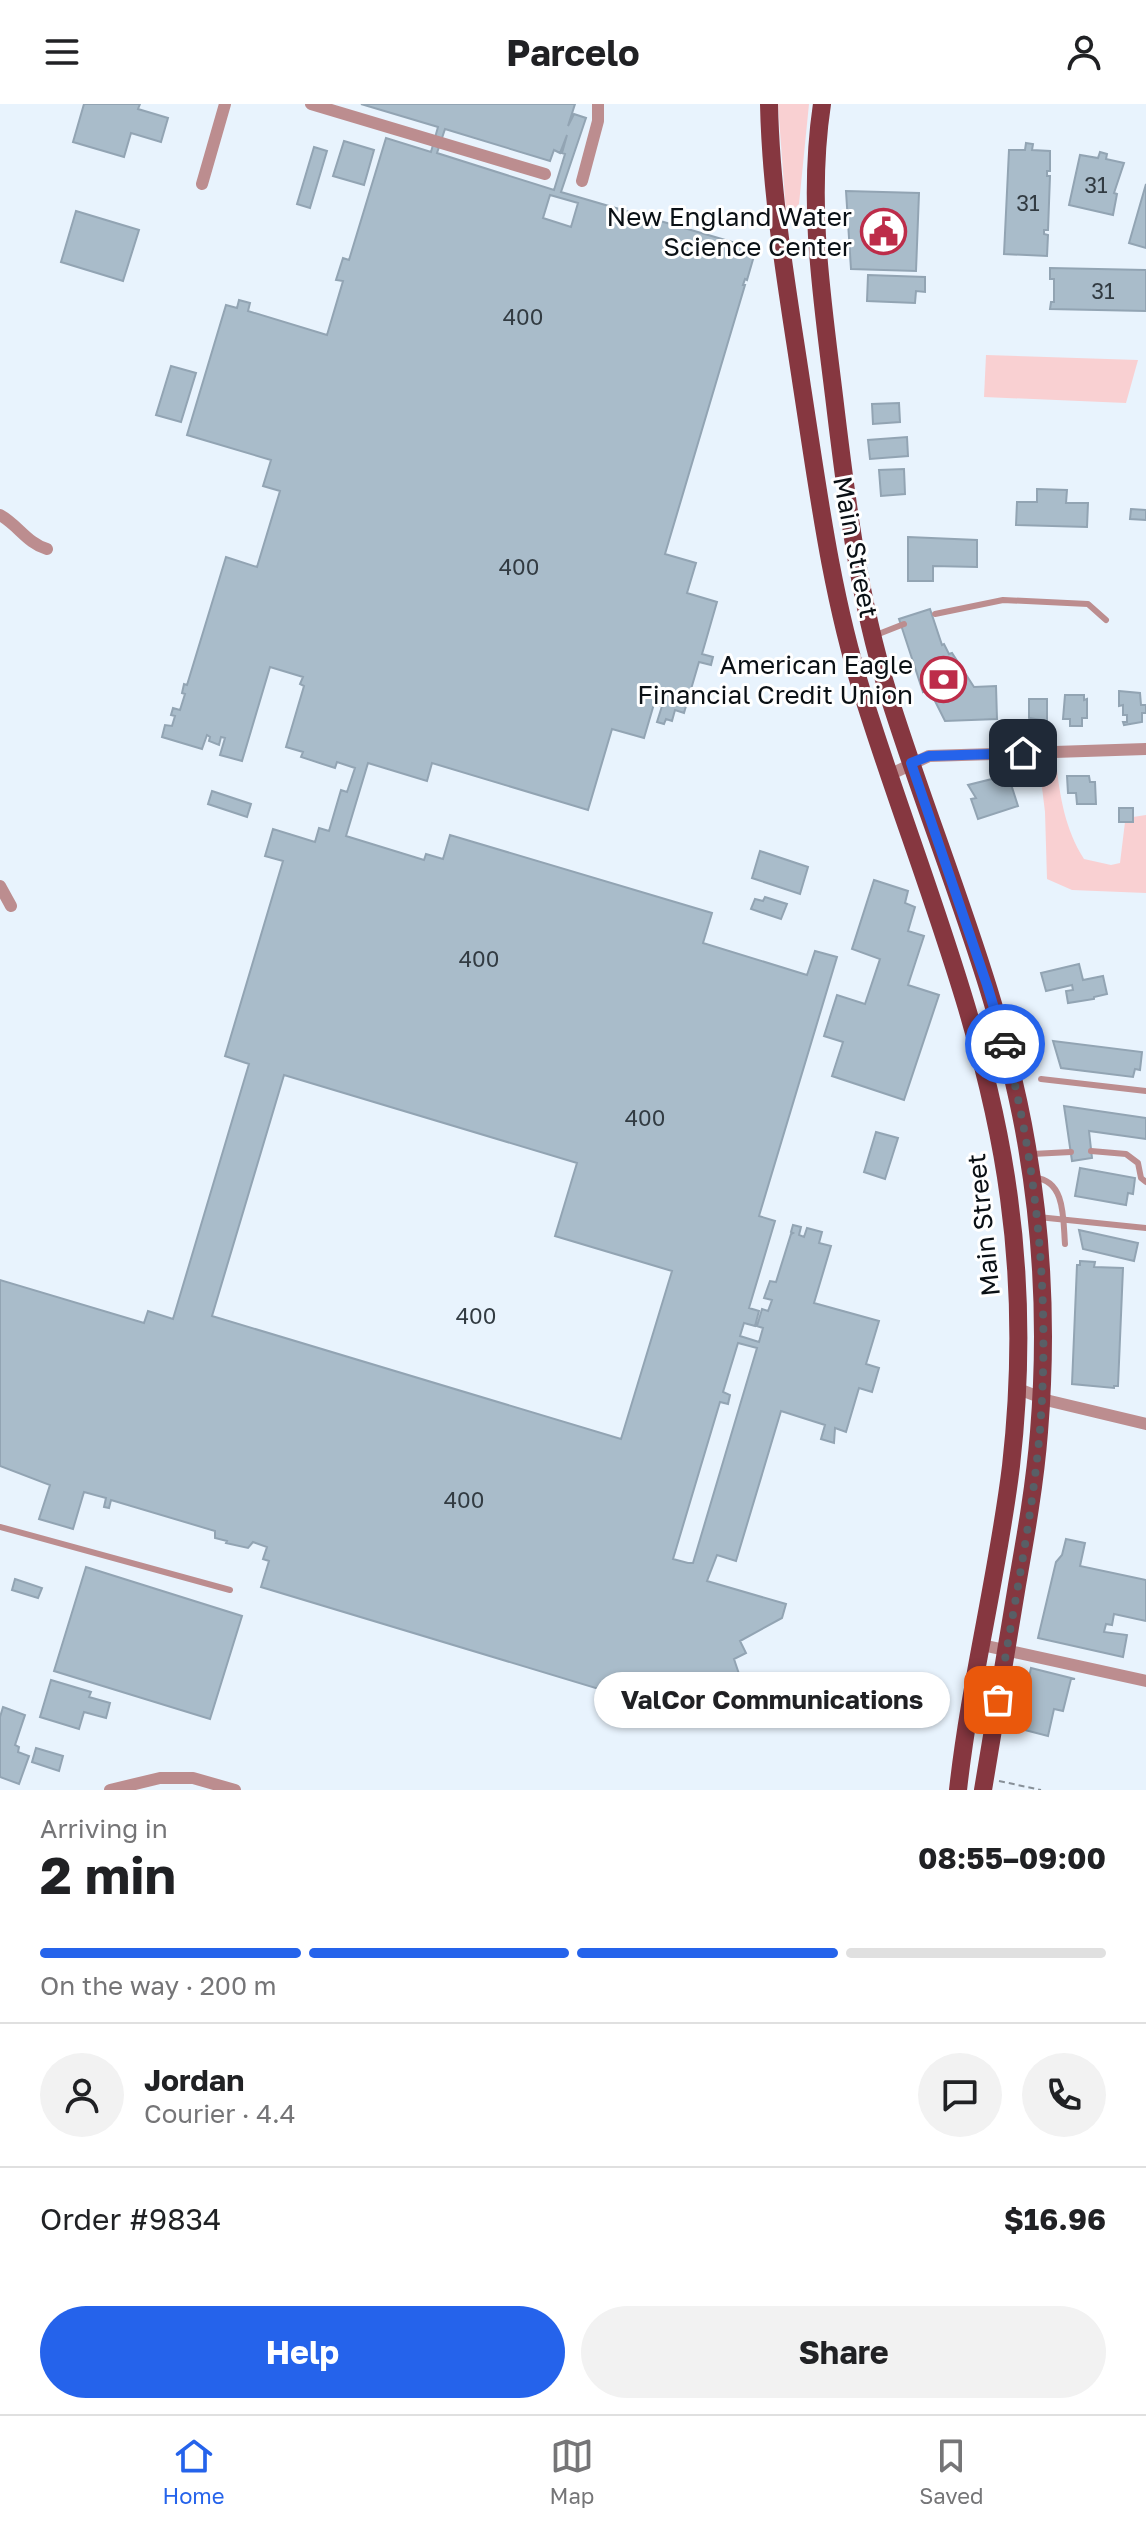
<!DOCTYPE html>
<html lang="en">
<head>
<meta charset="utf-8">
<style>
	body { margin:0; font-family:"Golos Text",sans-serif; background:#f2f2f2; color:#202124; height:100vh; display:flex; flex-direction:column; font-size:30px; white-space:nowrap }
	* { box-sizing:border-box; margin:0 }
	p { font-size:26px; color:#757577 }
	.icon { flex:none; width:44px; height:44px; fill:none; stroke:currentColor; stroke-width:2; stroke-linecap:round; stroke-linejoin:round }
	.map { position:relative; height:1686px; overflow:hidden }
	.side { display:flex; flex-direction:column; background:#fff; flex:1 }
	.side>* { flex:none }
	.pin { position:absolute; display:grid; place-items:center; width:68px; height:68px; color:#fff; margin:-34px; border-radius:16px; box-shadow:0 4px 12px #0006 }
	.courier { position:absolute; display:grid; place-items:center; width:80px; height:80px; margin:-40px; border:6px solid #2563eb; border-radius:50%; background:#fff; color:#222; box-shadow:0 2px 10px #0007 }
	.bubble { position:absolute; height:56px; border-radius:28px; background:#fff; box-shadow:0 2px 6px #0004; font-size:26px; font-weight:700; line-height:56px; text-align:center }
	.overview em { font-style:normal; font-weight:700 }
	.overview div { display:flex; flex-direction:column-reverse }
	.overview { display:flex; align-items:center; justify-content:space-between; height:136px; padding:0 40px }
	h1 { font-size:52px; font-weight:700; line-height:60px }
	.bar { display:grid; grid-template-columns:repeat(4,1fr); gap:12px 8px; align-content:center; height:96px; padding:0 40px }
	.bar i { height:10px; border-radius:6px; background:#e0e0e0 }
	.bar .current { background:#2563eb }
	.bar p { grid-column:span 4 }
	.line { display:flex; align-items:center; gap:20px; padding:0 40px; border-top:2px solid #e0e0e0 }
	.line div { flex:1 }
	.round { display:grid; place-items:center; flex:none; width:84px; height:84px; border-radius:42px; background:#f2f2f2 }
	.primary-button { display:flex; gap:16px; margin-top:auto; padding:16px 40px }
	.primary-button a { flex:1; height:92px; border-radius:48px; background:#2563eb; color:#fff; font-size:32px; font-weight:700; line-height:92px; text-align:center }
	.primary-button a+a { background:#f2f2f2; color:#202124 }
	header { display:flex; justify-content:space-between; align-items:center; height:104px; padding:0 40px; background:#fff; font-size:36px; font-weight:700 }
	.tab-bar { display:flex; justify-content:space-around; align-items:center; height:112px; border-top:2px solid #e0e0e0; background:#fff; font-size:22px; color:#757577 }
	.tab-bar a { display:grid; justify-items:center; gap:4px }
	.tab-bar .current { color:#2563eb }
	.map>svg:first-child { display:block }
	.green { fill:#f9d0d2 }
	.building { fill:#a9bcca; stroke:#92a4b3; stroke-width:2; fill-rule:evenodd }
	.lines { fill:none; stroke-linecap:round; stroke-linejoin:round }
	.path { stroke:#879098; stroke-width:2; stroke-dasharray:6 4; stroke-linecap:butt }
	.lane { stroke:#bc8d8f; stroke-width:6 }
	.street { stroke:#bc8d8f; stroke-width:12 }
	.primary { stroke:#863740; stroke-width:18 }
	.done { stroke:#585f66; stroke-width:8; stroke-dasharray:0 14.4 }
	.route { stroke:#2563eb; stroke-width:10 }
	.labels { text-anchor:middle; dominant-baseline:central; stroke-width:6; stroke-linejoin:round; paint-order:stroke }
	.number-label { font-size:22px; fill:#323b42 }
	.poi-label { font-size:26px; fill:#0a1015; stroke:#fff; text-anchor:end }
	.street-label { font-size:26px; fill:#0a1015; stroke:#fff }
</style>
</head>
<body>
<header><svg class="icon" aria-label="menu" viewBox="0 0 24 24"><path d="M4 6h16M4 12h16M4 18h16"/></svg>Parcelo<svg class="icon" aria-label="person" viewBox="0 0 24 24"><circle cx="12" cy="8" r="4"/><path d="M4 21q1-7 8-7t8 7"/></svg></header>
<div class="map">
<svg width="1146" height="1686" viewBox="0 0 1146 1686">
	<rect width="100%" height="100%" fill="#e8f3fd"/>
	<g class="green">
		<path d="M778,0H809L799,100L789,110L786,108Z"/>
		<path d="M986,251L1138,256L1126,299L984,293Z"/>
		<path d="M1056,658C1060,693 1065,725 1084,755L1111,761L1120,759L1125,718H1133V713L1146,711V789L1072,786L1047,775L1045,708L1039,659Z"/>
	</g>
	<g class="building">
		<path d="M84,0H140L138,5L168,14L161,38L131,29L124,53L73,38Z"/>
		<path d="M361,0H575L568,22L574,10L586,14L561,88L756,145L747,176L745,175L743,181H745L665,450L696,459L687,489L717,498L702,550L713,553L711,561L699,558L684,609L675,606L672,617L666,615L664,620L657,618L662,602L654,600L644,634L612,625L588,706L432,659L427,677L368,659L346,732L424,756L426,750L443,755L450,731L712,809L703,839L807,871L815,847L837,853L759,1112L775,1117L749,1204L759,1207L755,1222L744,1219L740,1232L759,1238L763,1224L757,1222L762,1205L768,1207L772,1196L764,1194L770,1177L776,1178L791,1130L793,1129L791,1128L793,1121L801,1123L799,1131L804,1133L807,1124L822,1128L819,1139L831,1142L814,1199L879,1217L866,1260L879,1264L872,1288L859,1284L846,1328L835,1324L834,1339L821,1335L825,1321L781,1307L736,1457L717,1451L707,1477L786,1500L782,1514L740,1537L746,1549L734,1555L739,1570L734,1585L721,1595L713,1597L701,1595L695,1614L261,1483L269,1457L263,1455L267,1443L253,1438L248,1444L226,1439L227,1437L215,1434V1427L111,1396L109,1404L104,1403L106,1394L84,1388L73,1425L39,1415L50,1381L0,1362V1176L144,1219L148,1207L173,1215L249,960L225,952L283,757L265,752L273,725L315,738L319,724L329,727L341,686L347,688L355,664L337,658L335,664L301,653L303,648L286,643L304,582L300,580L303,573L270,563L242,657L220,651L225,634L221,633L219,641L209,637L210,633L207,631L202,645L162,633L165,621L172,622L175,612L171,611L173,604L180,606L185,590L182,589L184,580L187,581L226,453L257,463L280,387L263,382L271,356L187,331L226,201L237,204L239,196L250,199L248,207L327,231L343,177L336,176L343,154L349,156L386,34L431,48L438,23ZM445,25L550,57L554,46L560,49L567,31L562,49L565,50L554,86L437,49ZM550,91L578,99L571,123L543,114ZM284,971L577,1059L555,1132L672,1167L621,1335L212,1212ZM738,1239L757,1244L693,1459H688L673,1455L720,1298L728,1300L730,1291L723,1288Z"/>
		<path d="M344,37L374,46L364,81L333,72Z"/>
		<path d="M1026,39L1033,40L1032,46L1050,47V67H1047V72H1050L1048,126H1044V130L1048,131L1047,152L1004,150L1009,46H1025Z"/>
		<path d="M314,43L327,47L310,104L297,100Z"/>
		<path d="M1100,48L1107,50L1106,55L1124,59L1114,89L1117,90L1113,111L1069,101L1080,51L1098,54Z"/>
		<path d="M1146,80V144L1129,139Z"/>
		<path d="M846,87L919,89L916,167L851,165Z"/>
		<path d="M76,107L139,126L123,177L61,158Z"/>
		<path d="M1050,164L1146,166V207L1050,205L1051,198H1054V175H1050Z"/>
		<path d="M868,171L925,173V188L916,187L915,199L867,197Z"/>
		<path d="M171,262L196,269L181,318L156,311Z"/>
		<path d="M899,299L900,318L873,320L872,300Z"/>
		<path d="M907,333L908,352L870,355L868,336Z"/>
		<path d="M904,365L905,390L881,392L879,366Z"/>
		<path d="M1037,385L1067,386L1066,399H1088L1087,423L1016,421L1017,398H1037Z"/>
		<path d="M1131,405L1146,406V416L1130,415Z"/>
		<path d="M908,433L977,436V463L933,462V477H908Z"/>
		<path d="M930,505L942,541L944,540L949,550L952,549L974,583L996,582L997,615L945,617L929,585L923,588L899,515Z"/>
		<path d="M1119,587L1140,589L1141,601H1146V609H1142V618L1124,621L1123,618H1127V611H1123V601L1119,602Z"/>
		<path d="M1065,591H1084V596L1087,595V614H1082V622H1070V615H1063Z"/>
		<path d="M1029,595H1047V617L1029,614Z"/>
		<path d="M1008,671L1018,702L978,715L971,695L976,694L968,681Z"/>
		<path d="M1067,672H1089L1090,678H1095L1096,700H1077L1076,689H1068Z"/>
		<path d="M212,687L251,700L247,713L208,700Z"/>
		<rect x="1119" y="704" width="14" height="14"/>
		<path d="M760,747L808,763L800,790L752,774Z"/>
		<path d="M874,776L908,787L905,799L915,803L908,827L924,832L908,881L939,891L904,996L832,972L843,938L824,932L837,891L865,900L880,855L852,845Z"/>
		<path d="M765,793L787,800L781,815L751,805L755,795L763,797Z"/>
		<path d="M1079,860L1083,876L1103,872L1107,890L1094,893V895L1068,899L1066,887L1073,886L1072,881L1046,887L1041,869Z"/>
		<path d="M1053,937L1142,948L1140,966L1135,965L1133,973L1061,964Z"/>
		<path d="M1064,1002L1146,1014V1035L1089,1027L1092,1054L1072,1057Z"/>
		<path d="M876,1028L898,1034L885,1075L864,1068Z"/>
		<path d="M1080,1064L1135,1074L1133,1090L1128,1089L1126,1101L1075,1092Z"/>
		<path d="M1079,1126L1138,1139L1134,1157L1083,1145Z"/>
		<path d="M1080,1157L1095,1158L1094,1163L1123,1164L1118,1282H1114V1284L1072,1280L1077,1161H1080Z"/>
		<path d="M1066,1435L1085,1439L1080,1462L1146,1476V1517L1114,1510L1112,1521L1106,1520L1104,1528L1127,1531L1123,1553L1038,1534L1056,1458L1062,1451Z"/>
		<path d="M86,1463L242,1512L210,1615L54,1567Z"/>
		<path d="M15,1475L42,1484L38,1494L12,1486Z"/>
		<path d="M1031,1564L1075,1575H1071L1063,1607L1054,1605L1048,1632L1017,1624Z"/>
		<path d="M51,1576L91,1588L89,1593L110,1599L106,1614L84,1608L79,1625L40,1613Z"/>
		<path d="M3,1603L25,1611L15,1641L19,1643L18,1648L29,1652L19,1680L0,1673V1613Z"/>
		<path d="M36,1644L63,1652L59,1667L32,1658Z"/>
	</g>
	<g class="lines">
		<path class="path" d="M999,1677L1041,1686"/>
		<g class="lane">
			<path d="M935,510L1003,496L1088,500L1106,516"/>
			<path d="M876,531L904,520"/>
			<path d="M1041,975L1146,987"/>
			<path d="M1091,1047L1126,1050L1138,1059L1141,1074L1146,1078"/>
			<path d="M1032,1050L1071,1048"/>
			<path d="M1035,1074C1066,1076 1063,1117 1065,1140"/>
			<path d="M1038,1113L1146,1124"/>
			<path d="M0,1423L230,1486"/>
		</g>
		<g class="street">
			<path d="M311,0L545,70"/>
			<path d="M582,77L598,17V0"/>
			<path d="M202,80L225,0"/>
			<path d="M0,411C18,421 27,439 47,445"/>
			<path d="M889,671L929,652L1146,645"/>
			<path d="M0,782L11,802"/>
			<path d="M1016,1284L1050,1297L1146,1320"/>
			<path d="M982,1541L1146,1577"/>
			<path d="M110,1686L160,1674H193L235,1686"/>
		</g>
		<g class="primary">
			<path d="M769,0C771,95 788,189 802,283C818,386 831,489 862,588C914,756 986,919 1009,1094C1021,1182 1021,1274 1011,1362C998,1470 970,1577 958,1686"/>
			<path d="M822,0C807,100 822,193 834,292C846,393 858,492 888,589C935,740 1001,887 1027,1043C1043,1137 1047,1232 1039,1328C1035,1379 1026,1430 1017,1481C1006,1550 994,1618 983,1686"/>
		</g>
	</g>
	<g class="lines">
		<path class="done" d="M998,1596C1013,1506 1032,1416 1040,1326C1050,1196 1038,1066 1005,940"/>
		<path class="route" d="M1005,940L987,881L911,659L929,652L1023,649"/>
	</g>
	<defs>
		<symbol id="civic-ring" viewBox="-11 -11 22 22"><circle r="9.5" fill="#fff" stroke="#bd2c49" stroke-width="1.5"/><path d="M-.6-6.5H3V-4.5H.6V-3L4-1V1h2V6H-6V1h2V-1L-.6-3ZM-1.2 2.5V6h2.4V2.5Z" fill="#bd2c49"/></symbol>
		<symbol id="bank-ring" viewBox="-11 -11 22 22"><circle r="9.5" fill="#fff" stroke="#bd2c49" stroke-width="1.5"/><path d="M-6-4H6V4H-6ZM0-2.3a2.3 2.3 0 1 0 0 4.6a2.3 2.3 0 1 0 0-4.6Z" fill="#bd2c49"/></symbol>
	</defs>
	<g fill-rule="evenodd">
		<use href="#civic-ring" x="858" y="102" width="51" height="51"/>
		<use href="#bank-ring" x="918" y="550" width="51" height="51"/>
	</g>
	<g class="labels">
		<g class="number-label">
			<text x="1096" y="80">31</text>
			<text x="1028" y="98">31</text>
			<text x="1103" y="186">31</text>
			<text x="523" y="212">400</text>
			<text x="519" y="462">400</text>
			<text x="479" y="854">400</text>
			<text x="645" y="1013">400</text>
			<text x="476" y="1211">400</text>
			<text x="464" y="1395">400</text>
		</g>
		<g class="poi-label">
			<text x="852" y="112">New England Water<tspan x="852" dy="30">Science Center</tspan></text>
			<text x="913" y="560">American Eagle<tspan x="913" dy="30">Financial Credit Union</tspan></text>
		</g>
		<g class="street-label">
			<text transform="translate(856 443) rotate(79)">Main Street</text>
			<text transform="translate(983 1121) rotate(-96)">Main Street</text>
		</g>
	</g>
</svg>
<div class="pin" style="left:998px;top:1596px;background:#ea580c"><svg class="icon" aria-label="bag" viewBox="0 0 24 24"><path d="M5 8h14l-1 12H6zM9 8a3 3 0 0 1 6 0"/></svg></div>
<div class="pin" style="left:1023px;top:649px;background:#1f2937"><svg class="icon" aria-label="home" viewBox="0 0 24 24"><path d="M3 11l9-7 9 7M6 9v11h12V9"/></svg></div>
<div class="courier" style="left:1005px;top:940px"><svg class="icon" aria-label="car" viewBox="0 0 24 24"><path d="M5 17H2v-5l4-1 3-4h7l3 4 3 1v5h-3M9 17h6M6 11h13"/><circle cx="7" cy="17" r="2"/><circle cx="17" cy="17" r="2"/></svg></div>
<div class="bubble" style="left:594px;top:1568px;width:356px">ValCor Communications</div>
</div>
<section class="side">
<div class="overview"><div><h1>2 min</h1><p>Arriving in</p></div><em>08:55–09:00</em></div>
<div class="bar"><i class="current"></i><i class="current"></i><i class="current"></i><i></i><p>On the way · 200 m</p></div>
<div class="line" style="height:144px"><a class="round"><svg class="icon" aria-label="person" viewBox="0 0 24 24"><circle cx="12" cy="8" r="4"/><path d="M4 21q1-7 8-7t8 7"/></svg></a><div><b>Jordan</b><p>Courier · 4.4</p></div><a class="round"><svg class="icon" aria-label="chat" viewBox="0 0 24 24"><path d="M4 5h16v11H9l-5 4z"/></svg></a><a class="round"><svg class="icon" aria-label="phone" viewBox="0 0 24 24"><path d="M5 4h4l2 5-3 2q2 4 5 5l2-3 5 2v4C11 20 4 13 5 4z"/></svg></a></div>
<div class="line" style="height:104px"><div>Order #9834</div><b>$16.96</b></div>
<div class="primary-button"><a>Help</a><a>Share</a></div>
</section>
<nav class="tab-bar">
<a class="current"><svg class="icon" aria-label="home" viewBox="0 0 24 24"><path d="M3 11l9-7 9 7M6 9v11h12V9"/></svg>Home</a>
<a><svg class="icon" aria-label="map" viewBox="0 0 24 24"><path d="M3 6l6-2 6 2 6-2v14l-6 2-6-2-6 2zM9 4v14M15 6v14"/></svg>Map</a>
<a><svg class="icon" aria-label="saved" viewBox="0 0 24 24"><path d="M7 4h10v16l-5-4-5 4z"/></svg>Saved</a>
</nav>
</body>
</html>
